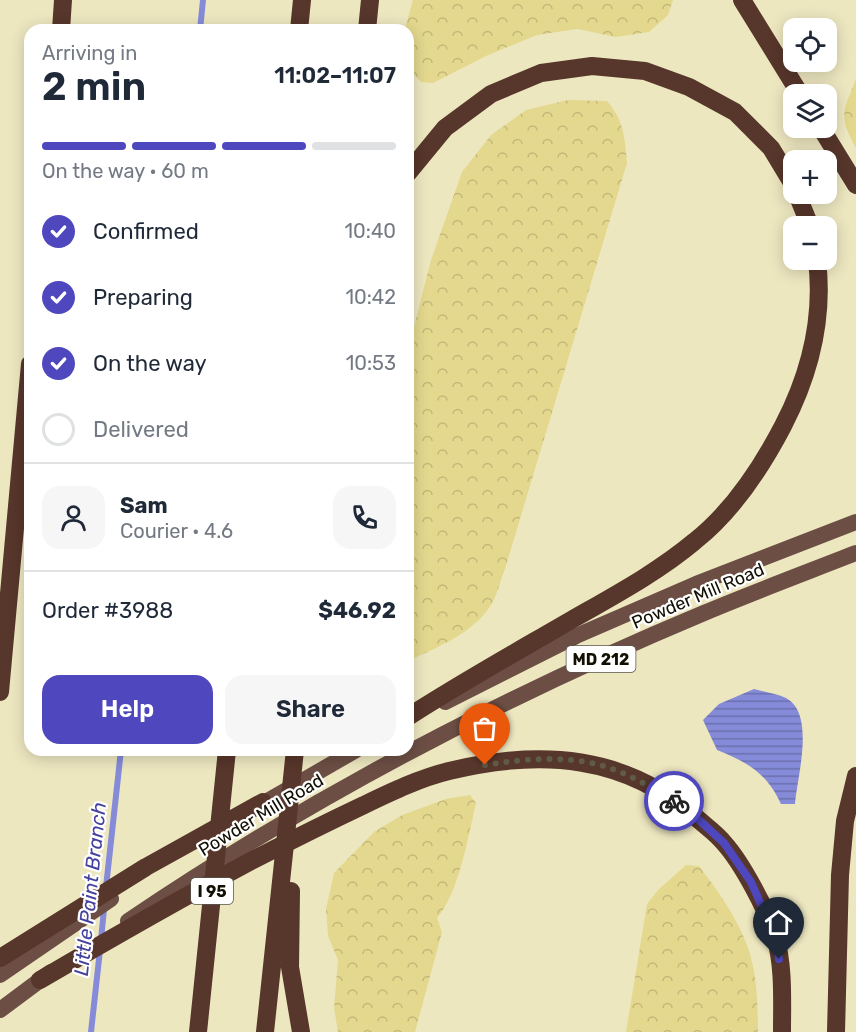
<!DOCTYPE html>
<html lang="en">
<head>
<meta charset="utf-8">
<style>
	body { margin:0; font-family:Rubik,sans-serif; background:#f6f6f7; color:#1f2937; height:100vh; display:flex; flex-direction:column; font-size:22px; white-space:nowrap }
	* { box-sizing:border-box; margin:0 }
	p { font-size:20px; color:#747a83 }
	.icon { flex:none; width:33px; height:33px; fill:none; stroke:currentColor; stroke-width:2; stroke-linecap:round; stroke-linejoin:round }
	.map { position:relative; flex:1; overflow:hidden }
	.sheet { position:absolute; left:24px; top:24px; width:390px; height:732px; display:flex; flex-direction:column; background:#fff; border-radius:18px; box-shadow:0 3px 15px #0003 }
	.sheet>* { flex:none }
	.buttons { position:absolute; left:783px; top:18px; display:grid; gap:12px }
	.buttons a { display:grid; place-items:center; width:54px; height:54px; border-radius:12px; background:#fff; box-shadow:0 3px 15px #0003; font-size:30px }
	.pin { position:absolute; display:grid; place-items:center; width:51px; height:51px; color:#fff; margin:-62px -26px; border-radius:50% 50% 50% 0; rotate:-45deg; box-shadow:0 0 6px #0007 }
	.pin .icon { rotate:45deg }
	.courier { position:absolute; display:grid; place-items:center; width:60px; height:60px; margin:-30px; border:4px solid #4e47be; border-radius:50%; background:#fff; color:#222; box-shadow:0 2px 8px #0007 }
	.summary em { font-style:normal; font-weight:600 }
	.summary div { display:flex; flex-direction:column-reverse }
	.summary { display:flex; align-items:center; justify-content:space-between; height:102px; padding:0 18px }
	h1 { font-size:39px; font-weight:600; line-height:45px }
	.bar { display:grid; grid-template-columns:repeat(4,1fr); gap:9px 6px; align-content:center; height:72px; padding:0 18px }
	.bar i { height:8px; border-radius:4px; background:#e0e1e3 }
	.bar .current { background:#4e47be }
	.bar p { grid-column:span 4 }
	.line { display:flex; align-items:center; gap:15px; padding:0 18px; border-top:2px solid #e0e1e3 }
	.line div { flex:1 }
	.round { display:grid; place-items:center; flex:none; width:63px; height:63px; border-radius:18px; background:#f6f6f7 }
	ol { padding:0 18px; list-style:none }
	li { display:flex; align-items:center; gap:18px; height:66px }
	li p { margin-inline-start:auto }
	li .icon { padding:6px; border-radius:50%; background:#4e47be; color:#fff; stroke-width:4 }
	li:last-child { color:#747a83 }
	li i { width:33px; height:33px; border:3px solid #e0e1e3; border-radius:50% }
	.cta { display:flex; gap:12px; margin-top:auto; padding:12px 18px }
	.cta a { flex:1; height:69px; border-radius:18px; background:#4e47be; color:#fff; font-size:24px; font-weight:600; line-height:69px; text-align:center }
	.cta a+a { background:#f6f6f7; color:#1f2937 }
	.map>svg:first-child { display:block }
	.forest { fill:url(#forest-crowns) }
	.water { fill:url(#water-rules) }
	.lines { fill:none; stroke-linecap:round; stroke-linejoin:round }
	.stream { stroke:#868bd9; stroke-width:6 }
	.primary { stroke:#6c4e44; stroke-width:16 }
	.motorway { stroke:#57362b; stroke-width:18 }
	.done { stroke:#5f5b45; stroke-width:6; stroke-dasharray:0 10.8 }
	.route { stroke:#4e47be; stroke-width:8 }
	.labels { text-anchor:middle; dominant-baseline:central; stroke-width:4.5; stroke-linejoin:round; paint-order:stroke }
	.shield { fill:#fff; stroke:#59574f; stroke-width:1.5 }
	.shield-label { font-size:16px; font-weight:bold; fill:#120f03 }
	.street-label { font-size:18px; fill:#120f03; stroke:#fff }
	.water-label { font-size:20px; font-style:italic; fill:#44429e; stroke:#fff }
</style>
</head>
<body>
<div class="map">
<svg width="856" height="1032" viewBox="0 0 856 1032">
	<defs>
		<pattern id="forest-crowns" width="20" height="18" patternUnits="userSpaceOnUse" patternTransform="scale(1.5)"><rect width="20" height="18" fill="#e4d88e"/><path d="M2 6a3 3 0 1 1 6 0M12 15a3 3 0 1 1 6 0" fill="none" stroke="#c3b879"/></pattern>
		<pattern id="water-rules" width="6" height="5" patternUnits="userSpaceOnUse" patternTransform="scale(1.5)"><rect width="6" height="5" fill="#868bd9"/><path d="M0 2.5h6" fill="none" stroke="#6c70ae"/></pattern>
	</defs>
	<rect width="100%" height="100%" fill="#ede7c0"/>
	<g class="forest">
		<path d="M413,0H673L668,15L649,32L616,37L577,29L537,35L486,56L433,83L421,82L408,68V30H405V28Z"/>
		<path d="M856,79V148C838,115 843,112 856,79Z"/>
		<path d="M568,100L607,101C624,120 625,139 627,163L505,569C500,581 497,597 489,608C471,634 436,648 408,661V362L411,339L431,260L462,172L491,135L526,110Z"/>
		<path d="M470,795L476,803C468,837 459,893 437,918L442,932L415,1032H338L334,1008L338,960L328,936L326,909L334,873L374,832L402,815L446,799Z"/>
		<path d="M686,865L699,866C718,891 736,916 747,945C757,971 758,1005 758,1032H626L647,904L658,890Z"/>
	</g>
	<path class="water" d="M754,689C764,692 777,694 786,698C816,714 797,777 795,804H781C767,773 747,762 717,750L703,720L719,704Z"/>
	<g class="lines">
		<g class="stream">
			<path d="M200,30L203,0"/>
			<path d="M106,887L121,750"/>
			<path d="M101,940L104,909"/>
			<path d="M91,1032L100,950"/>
		</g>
		<g class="primary">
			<path d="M445,702L576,636L696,584L856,522"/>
			<path d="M252,810L356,750"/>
			<path d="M128,921C308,799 503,697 704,613C754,592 805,573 856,553"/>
			<path d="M0,975L111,899"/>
			<path d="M0,1010L51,972"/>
		</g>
		<g class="motorway">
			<path d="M742,0L800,94"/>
			<path d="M61,30L63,0"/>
			<path d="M299,30L302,0"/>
			<path d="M367,30L370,0"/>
			<path d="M821,128L856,185"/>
			<path d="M408,173L445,128L491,94L541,73L592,66L645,71L689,87L735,112L771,148L794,186"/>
			<path d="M797,194L810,226"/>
			<path d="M0,692L30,364"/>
			<path d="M408,717C462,682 518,651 573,619C615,595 658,572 695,541C733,511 761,468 783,426C810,374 824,318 817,260"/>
			<path d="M291,891L290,967L301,1032"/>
			<path d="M0,958L146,867L263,802"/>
			<path d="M40,980C110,939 180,899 251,861C288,842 326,823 364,805C391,792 420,778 449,771C540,749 626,754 699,820C707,827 717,834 724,843C742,863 767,910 775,936C784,966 782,1001 782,1032"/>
			<path d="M198,1032L227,750"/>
			<path d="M265,1032L295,750"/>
			<path d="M836,1032L840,875L845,821L856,776"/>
		</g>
	</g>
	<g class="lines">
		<path class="done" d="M485,765C523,759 562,755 600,765C626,772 651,787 674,801"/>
		<path class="route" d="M674,801L685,807L724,843L751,882L775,936L779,959"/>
	</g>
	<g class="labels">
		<g class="shield">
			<rect x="566.5" y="646" width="69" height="26" rx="4.5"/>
			<rect x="191" y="878" width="42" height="26" rx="4.5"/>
		</g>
		<g class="shield-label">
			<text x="601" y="659">MD 212</text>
			<text x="212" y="891">I 95</text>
		</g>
		<g class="street-label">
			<text transform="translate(698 596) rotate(-23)">Powder Mill Road</text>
			<text transform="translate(261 815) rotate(-31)">Powder Mill Road</text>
		</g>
		<g class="water-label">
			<text transform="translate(90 889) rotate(-84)">Little Paint Branch</text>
		</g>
	</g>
</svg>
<div class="buttons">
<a><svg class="icon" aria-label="locate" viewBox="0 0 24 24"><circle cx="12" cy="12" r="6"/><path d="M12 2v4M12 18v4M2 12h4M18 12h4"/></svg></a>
<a><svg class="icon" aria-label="layers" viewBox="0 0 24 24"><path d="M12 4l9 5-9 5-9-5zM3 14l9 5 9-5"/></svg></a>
<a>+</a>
<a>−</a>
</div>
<div class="pin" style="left:485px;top:765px;background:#ea580c"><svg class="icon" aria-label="bag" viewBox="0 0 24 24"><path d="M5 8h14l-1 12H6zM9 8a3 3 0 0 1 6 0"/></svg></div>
<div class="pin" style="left:779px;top:959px;background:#1f2937"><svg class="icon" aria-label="home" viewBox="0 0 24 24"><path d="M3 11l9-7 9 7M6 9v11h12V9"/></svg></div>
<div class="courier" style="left:674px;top:801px"><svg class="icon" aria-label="bike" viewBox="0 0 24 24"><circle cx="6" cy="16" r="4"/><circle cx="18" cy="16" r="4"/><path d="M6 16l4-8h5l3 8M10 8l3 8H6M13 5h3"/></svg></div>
<section class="sheet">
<div class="summary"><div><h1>2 min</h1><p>Arriving in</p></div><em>11:02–11:07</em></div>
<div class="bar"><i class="current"></i><i class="current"></i><i class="current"></i><i></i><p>On the way · 60 m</p></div>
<ol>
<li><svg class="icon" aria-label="check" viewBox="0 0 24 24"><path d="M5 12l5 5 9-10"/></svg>Confirmed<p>10:40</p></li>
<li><svg class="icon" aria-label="check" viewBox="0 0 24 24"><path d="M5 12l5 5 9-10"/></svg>Preparing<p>10:42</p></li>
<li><svg class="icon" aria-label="check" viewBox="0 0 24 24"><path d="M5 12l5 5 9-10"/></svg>On the way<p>10:53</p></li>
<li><i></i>Delivered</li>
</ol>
<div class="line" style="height:108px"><a class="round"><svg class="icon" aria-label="person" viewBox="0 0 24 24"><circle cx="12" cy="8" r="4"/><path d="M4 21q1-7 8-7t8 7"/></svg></a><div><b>Sam</b><p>Courier · 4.6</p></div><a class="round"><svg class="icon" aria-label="phone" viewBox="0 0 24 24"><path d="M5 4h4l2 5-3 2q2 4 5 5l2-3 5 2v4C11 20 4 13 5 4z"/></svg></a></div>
<div class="line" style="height:78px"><div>Order #3988</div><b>$46.92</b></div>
<div class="cta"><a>Help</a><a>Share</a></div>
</section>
</div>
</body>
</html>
